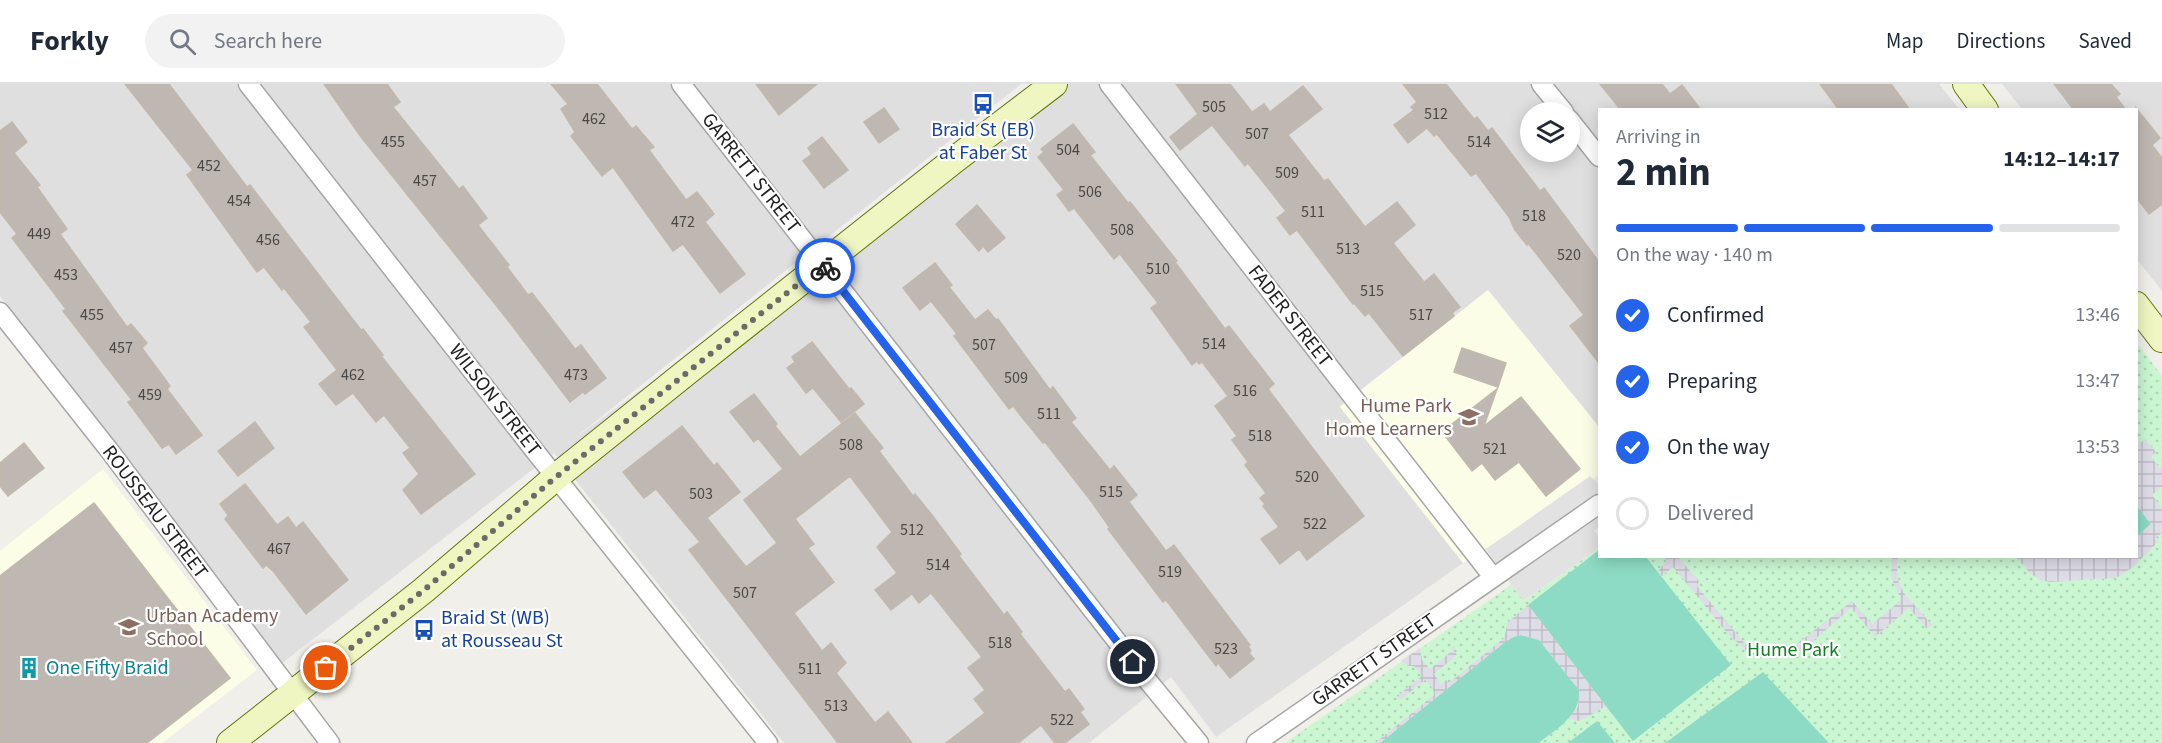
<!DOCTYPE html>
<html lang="en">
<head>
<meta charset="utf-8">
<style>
	body { margin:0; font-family:"Source Sans 3",sans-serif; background:#f2f2f3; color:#1f2937; height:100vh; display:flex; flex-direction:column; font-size:22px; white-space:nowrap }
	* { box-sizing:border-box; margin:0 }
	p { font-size:20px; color:#747a83 }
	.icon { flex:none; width:33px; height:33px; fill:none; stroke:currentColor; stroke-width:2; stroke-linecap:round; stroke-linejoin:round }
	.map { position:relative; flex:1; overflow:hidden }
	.drawer { position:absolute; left:1598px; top:24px; width:540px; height:450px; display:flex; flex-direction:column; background:#fff; border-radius:0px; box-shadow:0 3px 15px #0003 }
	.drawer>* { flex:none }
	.buttons { position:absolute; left:1520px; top:18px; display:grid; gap:12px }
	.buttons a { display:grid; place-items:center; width:60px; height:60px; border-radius:50%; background:#fff; box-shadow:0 3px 15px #0003; font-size:30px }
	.pin { position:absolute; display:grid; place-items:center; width:51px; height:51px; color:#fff; margin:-26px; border:3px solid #fff; border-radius:50%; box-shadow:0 2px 6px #0007 }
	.courier { position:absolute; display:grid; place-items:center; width:60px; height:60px; margin:-30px; border:4px solid #2563eb; border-radius:50%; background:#fff; color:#222; box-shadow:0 2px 8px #0007 }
	.overview em { font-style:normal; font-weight:700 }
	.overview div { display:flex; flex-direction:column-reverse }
	.overview { display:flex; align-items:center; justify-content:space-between; height:102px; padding:0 18px }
	h1 { font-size:39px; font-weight:700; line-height:45px }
	.bar { display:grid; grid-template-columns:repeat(4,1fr); gap:9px 6px; align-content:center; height:72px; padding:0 18px }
	.bar i { height:8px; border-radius:4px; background:#e0e1e3 }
	.bar .current { background:#2563eb }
	.bar p { grid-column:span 4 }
	ol { padding:0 18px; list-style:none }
	li { display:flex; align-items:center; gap:18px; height:66px }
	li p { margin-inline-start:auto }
	li .icon { padding:6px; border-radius:50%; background:#2563eb; color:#fff; stroke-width:4 }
	li:last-child { color:#747a83 }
	li i { width:33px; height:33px; border:3px solid #e0e1e3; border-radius:50% }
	header { display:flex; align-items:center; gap:36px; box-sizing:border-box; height:84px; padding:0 30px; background:#fff; border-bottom:2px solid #e0e1e3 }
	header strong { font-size:28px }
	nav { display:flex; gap:33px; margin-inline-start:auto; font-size:21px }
	.search { width:420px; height:54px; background:#f2f2f3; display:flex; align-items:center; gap:15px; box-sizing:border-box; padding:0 21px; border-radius:33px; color:#747a83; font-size:22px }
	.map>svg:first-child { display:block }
	.residential { fill:#e0dfdf; fill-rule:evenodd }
	.education { fill:#fbfde6 }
	.park { fill:url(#park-dots) }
	.pitch { fill:#8ddbc4 }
	.parking { fill:#e2e2e2 }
	.plaza { fill:url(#plaza-grid) }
	.building { fill:#bfb8b2; stroke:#c2b8ac; stroke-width:1.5 }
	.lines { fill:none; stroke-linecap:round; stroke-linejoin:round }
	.street-casing { stroke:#a6a6a6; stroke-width:21 }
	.secondary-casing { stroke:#5f750c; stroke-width:28 }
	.street { stroke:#fff; stroke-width:18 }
	.secondary { stroke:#eff6c2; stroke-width:26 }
	.done { stroke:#6a6a68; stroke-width:6; stroke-dasharray:0 10.8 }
	.route { stroke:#2563eb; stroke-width:8 }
	.labels { text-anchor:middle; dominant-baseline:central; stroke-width:4.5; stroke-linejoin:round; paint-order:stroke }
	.number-label { font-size:16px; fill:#494846 }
	.transit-label { font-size:20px; fill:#164399; stroke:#fff }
	.street-label { font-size:20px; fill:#222; stroke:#fff }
	.education-label { font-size:20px; fill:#785e54; stroke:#fff; text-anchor:end }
	.park-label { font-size:20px; fill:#137c26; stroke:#fff }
	.culture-label { font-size:20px; fill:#0d838f; stroke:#fff; text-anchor:start }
</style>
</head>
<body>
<header>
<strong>Forkly</strong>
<div class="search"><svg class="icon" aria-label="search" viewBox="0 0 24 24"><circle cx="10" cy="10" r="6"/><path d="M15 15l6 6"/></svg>Search here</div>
<nav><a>Map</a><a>Directions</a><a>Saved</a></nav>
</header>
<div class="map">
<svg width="2162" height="659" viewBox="0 0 2162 659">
	<defs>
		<pattern id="park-dots" width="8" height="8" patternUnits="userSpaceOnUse" patternTransform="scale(1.5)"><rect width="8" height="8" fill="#caf7d2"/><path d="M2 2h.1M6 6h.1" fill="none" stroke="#add3b4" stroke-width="1.8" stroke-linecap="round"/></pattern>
		<pattern id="plaza-grid" width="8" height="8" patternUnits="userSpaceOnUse" patternTransform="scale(1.5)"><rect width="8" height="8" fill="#dedde7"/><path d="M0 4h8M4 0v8" fill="none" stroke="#bebdc6"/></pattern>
	</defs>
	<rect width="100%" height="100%" fill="#f1efe9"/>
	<g class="residential">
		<path d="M0,0H1021L572,356L1061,0H1939L1959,25L1599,26V343L1488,206L1340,322L1463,479L1216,653L1171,593L1089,659H784L554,369L281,580L112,354L0,212ZM1530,28H1569V68H1530Z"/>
		<path d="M2002,0H2162V207L2136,174V26L2022,25Z"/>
	</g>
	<g class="education">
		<path d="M1488,206L1599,343V391L1463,479L1340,323Z"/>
		<path d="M103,385L257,586L162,659H124L0,500V467Z"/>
	</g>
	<path class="park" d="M2136,258L2162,292V659H1285L1511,501L1524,517L1599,464V472H2136Z"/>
	<g class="pitch">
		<path d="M2136,421L2151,440L2136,453Z"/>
		<path d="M1599,466V472L1646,473L1731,581L1633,657L1528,521Z"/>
		<path d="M1521,551L1539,556L1579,606C1581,632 1557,644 1539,659H1380L1505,558L1513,553Z"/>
		<path d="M1763,588L1829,659H1665Z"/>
		<path d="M1597,637L1615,659H1568Z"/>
	</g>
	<path class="parking" d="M1590,392L1599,401V443L1594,447L1599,453V464L1523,517L1486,465Z"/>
	<g class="plaza">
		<path d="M2136,354L2140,359L2145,355L2156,368L2151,373L2160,384L2162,383V403L2152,411L2162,424V449L2154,455L2159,457L2133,483L2116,494L2050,498L2040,496L2030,489L2016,473L2136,472V453L2151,440L2136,421Z"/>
		<path d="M1665,473H1678L1699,497L1697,502L1745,560L1756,567L1773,569L1789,566L1852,517L1872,540L1901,516L1891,493L1892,473H1898L1897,485L1899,500L1904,509L1932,541L1927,545L1909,524L1875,553L1851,524L1805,564L1794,571L1773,575L1752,572L1728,550L1673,483L1662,492L1660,490L1658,487L1666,478Z"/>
		<path d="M1528,521L1606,622L1580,637L1568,635L1578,622L1579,606L1539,556L1521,551L1513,553L1505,558L1380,659H1375L1434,611L1433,605L1425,596L1400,616L1398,612L1390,611H1398L1422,592L1414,582H1408L1401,577L1420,564L1422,576L1430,585L1453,566L1452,563L1455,562L1454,567L1457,571L1434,590L1441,600L1446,596L1449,599L1504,554L1508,538Z"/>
	</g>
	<g class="building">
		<path d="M125,0H169L247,103L250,101L361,246L363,245L383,271L381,272L475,390L421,430L403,406L419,390L403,369L410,364L384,331L376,338L353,309L336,321L319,300L337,286L304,243L311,238L284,204L282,206L264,183L257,188L187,91L193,86Z"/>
		<path d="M324,0H387L400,18L393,23L459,105L463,102L487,134L478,141L509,181L507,183L528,211L532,209L575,265L581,261L606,294L585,310L583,308L570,318L507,235L361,53Z"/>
		<path d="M551,0H597L632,45L636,42L654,63L649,66L686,116L697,108L714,130L705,138L745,190L720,209L683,160L673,167L613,83L602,92L571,52L575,48L561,25L568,20Z"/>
		<path d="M756,0H817L779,31Z"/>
		<path d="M1176,0H1230L1252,28L1264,20L1270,28L1303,2L1322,25L1288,51L1324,97L1328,95L1365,143L1397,118L1415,141L1393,159L1424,198L1434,190L1460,223L1452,229L1454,232L1403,272L1369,229L1365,232L1354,219L1353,220L1297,146L1290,151L1277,134L1286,127L1248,79L1245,82L1212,41L1180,66L1170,53L1198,30Z"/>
		<path d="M1403,0H1446L1474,35L1477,33L1488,47L1492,44L1540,107L1544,104L1599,178V279L1570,242L1584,231L1528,159L1527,161L1515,146L1509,133L1476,89L1471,92L1437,50L1434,52L1427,44L1408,59L1394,41L1414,26L1411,23L1417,18Z"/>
		<path d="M1600,0H1662L1670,10L1682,1L1701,26H1621Z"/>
		<path d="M1820,0H1891L1910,26H1839Z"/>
		<path d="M2054,0H2111L2120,10L2116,13L2126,26H2074Z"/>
		<path d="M884,24L899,45L879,59L864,38Z"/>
		<path d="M2136,24L2160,54L2152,61L2162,74V120L2149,130L2136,113Z"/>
		<path d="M12,38L27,58L14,69L40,101L37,103L67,145L60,150L127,243L131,240L147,259L142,264L170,302L167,305L202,351L176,370L169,360L162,364L128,318L132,316L63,227L66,225L12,154L17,150L0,128V47Z"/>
		<path d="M1073,40L1095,68L1090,71L1128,119L1130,118L1177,177L1175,178L1225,245L1229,242L1274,300L1268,305L1364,432L1307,476L1299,465L1280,480L1261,455L1279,443L1263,422L1265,420L1260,414L1266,409L1245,381L1248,378L1232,356L1237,352L1215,322L1228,312L1202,278L1199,280L1197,277L1192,281L1151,224L1158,219L1120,170L1114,175L1074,124L1069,127L1057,111L1064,106L1038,73L1044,68L1041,65Z"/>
		<path d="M822,53L848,86L824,104L803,77L812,70L808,64Z"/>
		<path d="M977,121L1005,154L988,168L983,162L979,167L956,140Z"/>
		<path d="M935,179L952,201L949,203L975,236L988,226L996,236L998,235L1050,306L1053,303L1076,334L1071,338L1110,386L1114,382L1137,411L1129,418L1166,467L1174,461L1250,561L1248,562L1251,567L1249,569L1254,575L1230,594L1218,579L1216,582L1166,516L1163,518L1108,445L1110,444L1091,417L1045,358L1043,359L1013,322L1009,325L954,252L957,250L931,217L920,226L903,204Z"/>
		<path d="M812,258L849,305L851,304L864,320L841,338L813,304L806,309L787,284L795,278L792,273Z"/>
		<path d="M1462,264L1506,279L1498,303L1454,288Z"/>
		<path d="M1497,305L1484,342L1521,313L1580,385L1546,412L1519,378L1495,396L1482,379L1472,387L1442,348Z"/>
		<path d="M754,310L777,340L775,342L800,373L855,329L883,364L879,367L913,412L915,410L932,431L961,470L959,472L1004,531L1007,528L1022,548L1020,550L1065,608L1069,605L1084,625L1080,628L1089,640L1065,659H1055L1041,641L1018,659H946L985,629L974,615L985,606L968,584L982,573L931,509L919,519L912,510L891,526L875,506L897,489L877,463L892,448L850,392L795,435L814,460L808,464L834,498L794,529L822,567L831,559L846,579L836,589L875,639L888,628L912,659H838L689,466L700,458L656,405L644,414L623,388L682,342L714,382L717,379L740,408L707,434L746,483L777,459L744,416L783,385L758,354L754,358L730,328Z"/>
		<path d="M255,338L274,364L238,392L218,367Z"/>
		<path d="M24,359L44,384L8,412L0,402V379Z"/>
		<path d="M245,400L277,441L288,433L296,444L303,438L348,496L306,530L274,488L266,481L263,484L225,435L228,431L220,420Z"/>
		<path d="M94,419L230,594L147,659H0V492Z"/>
	</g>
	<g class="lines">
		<defs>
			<g id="street">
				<path d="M248,0L534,366L768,659"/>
				<path d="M681,0L1148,597L1199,659"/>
				<path d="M1109,0L1493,493"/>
				<path d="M1541,0L1564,28"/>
				<path d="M1569,35L1599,73"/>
				<path d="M0,228L109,366L330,659"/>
				<path d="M1256,659L1599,420"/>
			</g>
			<g id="secondary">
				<path d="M1966,0L1985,26"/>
				<path d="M2136,221L2162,255"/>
				<path d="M230,659L424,506L556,393L688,287L953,77L1054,0"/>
			</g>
		</defs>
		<use href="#street" class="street-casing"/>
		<use href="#secondary" class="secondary-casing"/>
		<use href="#street" class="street"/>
		<use href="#secondary" class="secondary"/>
	</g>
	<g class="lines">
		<path class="done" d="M326,584L424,506L556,393L822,181L825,184"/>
		<path class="route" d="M825,184L1133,578"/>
	</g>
	<defs>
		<symbol id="bus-bare" viewBox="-9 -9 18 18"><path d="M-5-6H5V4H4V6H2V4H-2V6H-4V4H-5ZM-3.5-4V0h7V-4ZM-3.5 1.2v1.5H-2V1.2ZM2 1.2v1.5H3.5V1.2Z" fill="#1a4fb4" stroke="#fff" stroke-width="2.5" paint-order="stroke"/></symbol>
		<symbol id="school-bare" viewBox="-9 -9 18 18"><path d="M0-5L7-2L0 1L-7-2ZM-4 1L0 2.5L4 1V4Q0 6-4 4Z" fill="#8d6e63" stroke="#fff" stroke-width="2.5" paint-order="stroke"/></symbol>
		<symbol id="building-bare" viewBox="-9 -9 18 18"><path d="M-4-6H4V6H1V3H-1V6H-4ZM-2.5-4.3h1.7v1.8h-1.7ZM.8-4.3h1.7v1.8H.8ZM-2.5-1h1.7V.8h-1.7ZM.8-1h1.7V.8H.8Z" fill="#0f9aa8" stroke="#fff" stroke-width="2.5" paint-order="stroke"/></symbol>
	</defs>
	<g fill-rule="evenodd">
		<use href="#bus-bare" x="968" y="5" width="30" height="30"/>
		<use href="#school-bare" x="1454" y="318" width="30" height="30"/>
		<use href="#school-bare" x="114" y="528" width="30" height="30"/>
		<use href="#bus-bare" x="409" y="531" width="30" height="30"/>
		<use href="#building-bare" x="14" y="569" width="30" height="30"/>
	</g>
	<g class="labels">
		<g class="number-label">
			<text x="1214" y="23">505</text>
			<text x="1436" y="30">512</text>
			<text x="594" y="35">462</text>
			<text x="1257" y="50">507</text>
			<text x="393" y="58">455</text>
			<text x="1479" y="58">514</text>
			<text x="1068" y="66">504</text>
			<text x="209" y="82">452</text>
			<text x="1287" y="89">509</text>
			<text x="425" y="97">457</text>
			<text x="1090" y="108">506</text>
			<text x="239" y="117">454</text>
			<text x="1313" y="128">511</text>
			<text x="1534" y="132">518</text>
			<text x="683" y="138">472</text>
			<text x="1122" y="146">508</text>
			<text x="39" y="150">449</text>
			<text x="268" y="156">456</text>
			<text x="1348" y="165">513</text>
			<text x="1569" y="171">520</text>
			<text x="1158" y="185">510</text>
			<text x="66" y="191">453</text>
			<text x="1372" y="207">515</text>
			<text x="92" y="231">455</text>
			<text x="1421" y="231">517</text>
			<text x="1214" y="260">514</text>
			<text x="984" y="261">507</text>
			<text x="121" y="264">457</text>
			<text x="353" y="291">462</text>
			<text x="576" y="291">473</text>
			<text x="1016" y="294">509</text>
			<text x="1245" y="307">516</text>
			<text x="150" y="311">459</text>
			<text x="1049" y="330">511</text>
			<text x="1260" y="352">518</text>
			<text x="851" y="361">508</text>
			<text x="1495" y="365">521</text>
			<text x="1307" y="393">520</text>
			<text x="1111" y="408">515</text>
			<text x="701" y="410">503</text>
			<text x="1315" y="440">522</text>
			<text x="912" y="446">512</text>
			<text x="279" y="465">467</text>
			<text x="938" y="481">514</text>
			<text x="1170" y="488">519</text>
			<text x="745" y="509">507</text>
			<text x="1000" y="559">518</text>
			<text x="1226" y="565">523</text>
			<text x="810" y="585">511</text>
			<text x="836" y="622">513</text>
			<text x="1062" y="636">522</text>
		</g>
		<g class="transit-label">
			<text x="983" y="46">Braid St (EB)<tspan x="983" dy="23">at Faber St</tspan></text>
			<text x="441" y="534" text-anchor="start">Braid St (WB)<tspan x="441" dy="23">at Rousseau St</tspan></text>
		</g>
		<g class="street-label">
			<text transform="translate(751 89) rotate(52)">GARRETT STREET</text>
			<text transform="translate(1290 232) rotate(52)">FADER STREET</text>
			<text transform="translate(495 316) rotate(52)">WILSON STREET</text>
			<text transform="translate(155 428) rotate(53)">ROUSSEAU STREET</text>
			<text transform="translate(1374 576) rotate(-35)">GARRETT STREET</text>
		</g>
		<g class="education-label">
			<text x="1452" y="322">Hume Park<tspan x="1452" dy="23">Home Learners</tspan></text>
			<text x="146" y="532" text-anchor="start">Urban Academy<tspan x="146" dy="23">School</tspan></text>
		</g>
		<g class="park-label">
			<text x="1793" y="566">Hume Park</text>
		</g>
		<g class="culture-label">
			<text x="46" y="584">One Fifty Braid</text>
		</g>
	</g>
</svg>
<div class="buttons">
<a><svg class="icon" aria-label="layers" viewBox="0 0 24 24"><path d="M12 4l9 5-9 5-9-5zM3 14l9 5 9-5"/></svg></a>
</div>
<div class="pin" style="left:326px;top:584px;background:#ea580c"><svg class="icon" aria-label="bag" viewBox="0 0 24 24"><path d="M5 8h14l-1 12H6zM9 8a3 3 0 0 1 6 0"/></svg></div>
<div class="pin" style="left:1133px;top:578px;background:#1f2937"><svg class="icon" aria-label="home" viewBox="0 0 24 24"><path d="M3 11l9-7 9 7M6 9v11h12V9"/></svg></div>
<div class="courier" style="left:825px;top:184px"><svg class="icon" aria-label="bike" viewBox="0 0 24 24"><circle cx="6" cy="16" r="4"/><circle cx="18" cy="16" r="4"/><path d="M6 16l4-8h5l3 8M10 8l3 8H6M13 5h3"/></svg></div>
<section class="drawer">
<div class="overview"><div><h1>2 min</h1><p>Arriving in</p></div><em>14:12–14:17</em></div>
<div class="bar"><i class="current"></i><i class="current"></i><i class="current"></i><i></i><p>On the way · 140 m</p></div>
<ol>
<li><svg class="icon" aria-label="check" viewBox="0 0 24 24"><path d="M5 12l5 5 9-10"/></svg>Confirmed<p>13:46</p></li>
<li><svg class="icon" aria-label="check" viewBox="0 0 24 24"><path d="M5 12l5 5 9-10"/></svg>Preparing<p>13:47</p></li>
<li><svg class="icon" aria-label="check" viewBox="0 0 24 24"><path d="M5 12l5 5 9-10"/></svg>On the way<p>13:53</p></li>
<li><i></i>Delivered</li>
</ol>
</section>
</div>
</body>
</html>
